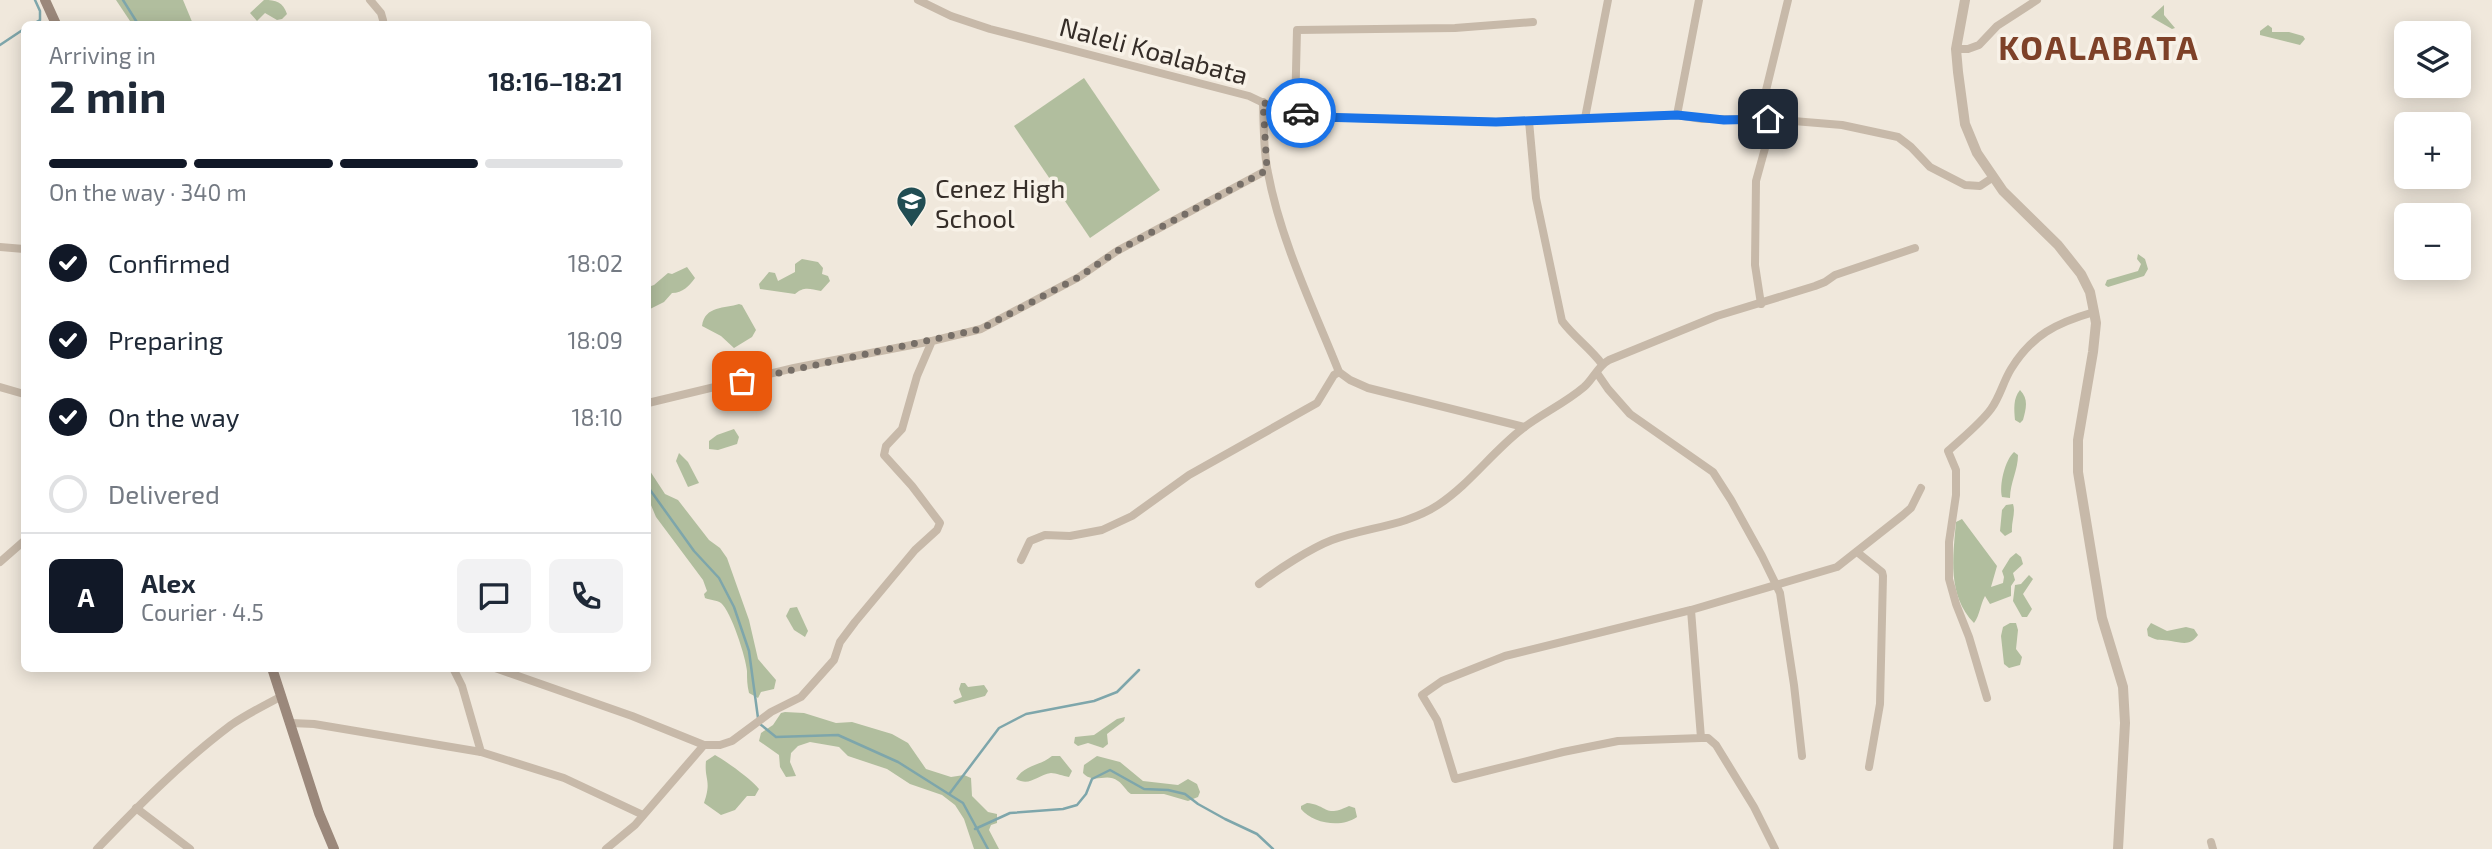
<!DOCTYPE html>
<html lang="en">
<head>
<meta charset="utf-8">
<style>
	body { margin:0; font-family:"Exo 2",sans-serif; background:#f2f2f3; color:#1f2937; height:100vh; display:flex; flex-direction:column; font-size:26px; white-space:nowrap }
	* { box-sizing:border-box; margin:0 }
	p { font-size:23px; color:#747a83 }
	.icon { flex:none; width:38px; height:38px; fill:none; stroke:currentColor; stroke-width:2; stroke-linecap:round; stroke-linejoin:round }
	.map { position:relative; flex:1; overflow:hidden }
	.sheet { position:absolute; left:21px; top:21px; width:630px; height:651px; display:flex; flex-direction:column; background:#fff; border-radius:10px; box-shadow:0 4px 18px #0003 }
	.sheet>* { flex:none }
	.buttons { position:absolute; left:2394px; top:21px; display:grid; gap:14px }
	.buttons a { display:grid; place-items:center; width:77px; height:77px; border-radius:10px; background:#fff; box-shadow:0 4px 18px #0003; font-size:35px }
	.pin { position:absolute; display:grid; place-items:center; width:60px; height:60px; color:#fff; margin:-30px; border-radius:14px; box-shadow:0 4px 10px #0006 }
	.courier { position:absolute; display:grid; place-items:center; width:70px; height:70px; margin:-35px; border:5px solid #1a73e8; border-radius:50%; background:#fff; color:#222; box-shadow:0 2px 9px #0007 }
	.summary em { font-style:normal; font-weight:700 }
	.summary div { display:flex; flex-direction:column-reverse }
	.summary { display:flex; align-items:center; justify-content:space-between; height:119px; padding:0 28px }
	h1 { font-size:46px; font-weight:700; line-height:52px }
	.bar { display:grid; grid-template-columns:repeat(4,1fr); gap:10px 7px; align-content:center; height:84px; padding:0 28px }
	.bar i { height:9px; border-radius:5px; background:#e0e1e3 }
	.bar .on { background:#111827 }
	.bar p { grid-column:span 4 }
	.line { display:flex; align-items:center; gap:18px; padding:0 28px; border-top:2px solid #e0e1e3 }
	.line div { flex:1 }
	.round { display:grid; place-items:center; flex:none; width:74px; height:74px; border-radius:10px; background:#f2f2f3 }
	ol { padding:0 28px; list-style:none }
	li { display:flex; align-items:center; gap:21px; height:77px }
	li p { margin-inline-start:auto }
	li .icon { padding:7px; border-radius:50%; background:#111827; color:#fff; stroke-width:4 }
	li:last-child { color:#747a83 }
	li i { width:38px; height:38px; border:4px solid #e0e1e3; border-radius:50% }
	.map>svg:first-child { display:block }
	.green { fill:#b1be9e }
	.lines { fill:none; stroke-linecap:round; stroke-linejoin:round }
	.stream { stroke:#7ea6ab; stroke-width:2.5 }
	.minor { stroke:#c7b9a9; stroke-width:8 }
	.tertiary { stroke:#c7b9a9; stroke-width:10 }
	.secondary { stroke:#9b887b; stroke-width:10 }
	.done { stroke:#766e67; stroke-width:7; stroke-dasharray:0 12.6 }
	.route { stroke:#1a73e8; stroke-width:9 }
	.labels { text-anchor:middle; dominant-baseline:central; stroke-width:7; stroke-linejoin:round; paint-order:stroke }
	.street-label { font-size:26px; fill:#352d28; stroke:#f8f2e8 }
	.poi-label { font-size:26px; fill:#352d28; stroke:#f8f2e8; text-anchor:start }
	.district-label { font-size:33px; font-weight:bold; letter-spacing:2px; fill:#7e4128; stroke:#f8f2e8 }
</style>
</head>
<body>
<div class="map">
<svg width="2492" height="849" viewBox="0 0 2492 849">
	<rect width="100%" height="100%" fill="#f0e8dc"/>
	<g class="green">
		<path d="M116,0H183L193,24H132Z"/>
		<path d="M264,0C276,0 283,2 287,14L282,19L277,20L265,13L257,21L250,13Z"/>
		<path d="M2164,5V15L2175,28L2172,29L2151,17Z"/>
		<path d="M2268,25L2272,28V32H2289L2303,36L2305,39L2300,45L2260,35V31Z"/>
		<path d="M1084,78L1160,190L1090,238L1014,126Z"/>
		<path d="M2138,254L2145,259L2148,269L2144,276L2108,287L2105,285L2107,280L2138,271L2141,264L2137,259Z"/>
		<path d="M802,259L818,262L823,268L822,274L828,276L830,281L821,291C810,289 804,286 795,294L760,289L759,284L769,272L775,273L778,281L795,272V264Z"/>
		<path d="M687,267L695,278C689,286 683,293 672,293L664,302L648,310V287L654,285L668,273L672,274Z"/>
		<path d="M739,304L742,305L756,330L752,337L734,348L721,336L702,326C705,305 725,309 739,304Z"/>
		<path d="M2020,390C2029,399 2026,409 2023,420L2020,423L2015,420C2014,410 2013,398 2020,390Z"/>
		<path d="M734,429L739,437L737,444L718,450L709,449V441L717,435Z"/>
		<path d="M2014,452L2018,455C2018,470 2010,483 2010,498L2002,497C1999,485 2005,460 2014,452Z"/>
		<path d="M679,453L688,462L699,483L688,487L676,461Z"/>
		<path d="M648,468L665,494L678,500L709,540L720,548L727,558L749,620L758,659L776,680L774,689L761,692L758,698L749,693C747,685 747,679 747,671C746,658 731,611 721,603C717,600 710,600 705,598L704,594L707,591L703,580L656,517L648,498Z"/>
		<path d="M2013,504C2016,513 2011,522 2012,532L2005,536L2000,531L2002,510L2006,505Z"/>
		<path d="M1962,519L1997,566L1991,587L2003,583L2004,577L2002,571L2010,558L2016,553L2021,557L2023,564L2013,573L2015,580L2011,586V596L1990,604L1985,596C1980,605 1980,615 1974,623C1947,595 1953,557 1956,522Z"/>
		<path d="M2029,575L2033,579L2023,594L2032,609L2027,617H2022L2013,601L2015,585L2021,584Z"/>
		<path d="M797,607L808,631L805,637L794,630L786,616L790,608Z"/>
		<path d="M2010,623H2016L2018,630L2016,649L2022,657L2020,665L2009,668L2004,664L2001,636L2003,627Z"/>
		<path d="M2151,623L2167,631L2186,627L2194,629L2198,635C2190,646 2183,643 2171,641C2161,639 2159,642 2148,636L2147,629Z"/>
		<path d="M961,683H965L968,687L984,685L988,691L985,696L955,704L953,701L962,697L959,689Z"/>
		<path d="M785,712L804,713L836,723L852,722L892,734L908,743L926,769L951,777L964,775L971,778L972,796L988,812L997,814V823L991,825L989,830L999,849H974L964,819L955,805L942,795L910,784L887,769L848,756L839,747L810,742L798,746L791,753L790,762L796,776L786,777L780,767L779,755L759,741L761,733L773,725L781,713Z"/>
		<path d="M1125,717L1124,721L1107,734L1108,744L1103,748L1088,743L1078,746L1074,743L1075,737L1094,735L1117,719Z"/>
		<path d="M715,755C726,761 751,779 759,789L755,796H747L735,810L721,815L704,803C712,780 704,780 706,761Z"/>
		<path d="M1052,756H1060L1072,771L1069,777C1063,776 1056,773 1051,773C1037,775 1030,787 1016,779C1024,765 1040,766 1052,756Z"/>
		<path d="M1097,756L1120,762L1143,781L1178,785L1188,779L1197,784L1200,792L1198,797L1188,801L1164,794H1131C1126,791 1123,784 1118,781C1106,772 1094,785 1083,773L1084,765Z"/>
		<path d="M1307,803C1328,805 1324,818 1349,806L1355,808L1357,817C1342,828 1313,824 1301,809V806Z"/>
	</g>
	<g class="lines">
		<g class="stream">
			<path d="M123,0L138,24"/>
			<path d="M33,24L40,20V11L35,0"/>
			<path d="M0,45L24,29"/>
			<path d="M648,487L694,551L719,578L734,607L749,651L758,718"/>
			<path d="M760,724L776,737L838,735L898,762L963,803L988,849"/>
			<path d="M950,793L999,728L1026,714L1094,701L1117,692L1139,670"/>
			<path d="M975,829L1010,813L1063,809L1077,805L1086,794L1092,779L1110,770L1144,789L1168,790L1185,794L1198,804L1225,819L1257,834L1273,849"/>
		</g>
		<g class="minor">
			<path d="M370,0L381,13L383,20"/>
			<path d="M918,0L951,16L990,29L1249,96L1274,108L1319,117L1496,122L1677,115L1702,119H1768L1842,125L1898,137L1911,147L1930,167L1965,185L1980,186L1992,178"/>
			<path d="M1956,49H1968L1979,45L1997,26L2037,0"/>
			<path d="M1263,102C1264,125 1263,150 1268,173C1281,242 1313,307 1339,372L1350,380L1368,388L1524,427"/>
			<path d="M1295,112L1297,30L1455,28L1533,22"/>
			<path d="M1677,115L1699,0"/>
			<path d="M1585,118L1608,0"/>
			<path d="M1759,119L1788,0"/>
			<path d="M1529,121L1536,198L1562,321C1574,337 1590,348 1602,364"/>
			<path d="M0,247L24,249"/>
			<path d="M1761,304L1755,265L1756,181L1767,141L1768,119"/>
			<path d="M1597,373L1608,389L1630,414L1713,472L1731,500L1762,556L1780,593L1794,685L1802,756"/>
			<path d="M0,387L24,394"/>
			<path d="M648,403L794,368L932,341"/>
			<path d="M1857,552L1882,572L1883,576L1880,704L1869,767"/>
			<path d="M1021,560L1030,541L1045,535L1070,536L1102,530L1132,516L1189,475L1317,403L1334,375L1339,372"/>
			<path d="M0,562L24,541"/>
			<path d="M1259,584C1277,570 1311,548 1332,540C1368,527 1406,526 1438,505C1470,484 1492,452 1522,429C1541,414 1564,404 1584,387C1593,379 1598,366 1609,360L1717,316L1815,286L1825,282L1835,275L1915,248"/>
			<path d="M1691,610L1701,738L1618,741L1563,752L1455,779L1437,720L1422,695L1442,681L1505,656L1691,610L1837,567L1903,515L1911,508L1921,488"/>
			<path d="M453,668L462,686L481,752"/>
			<path d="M495,668L632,716L704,745"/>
			<path d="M1987,698L1969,637L1956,604L1949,579V542L1956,495V470L1948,451C1962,438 1980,424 1991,409C2000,397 2003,382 2011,369C2032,335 2056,323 2094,312"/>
			<path d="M291,723L314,724L481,752L564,778L643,815"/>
			<path d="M1701,738H1708L1716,745L1754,807L1775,849"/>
			<path d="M136,808L190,849"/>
			<path d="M2211,842L2213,849"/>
			<path d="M97,849C139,805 183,761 231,725C247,714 265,705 282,696"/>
			<path d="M606,849L635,825L704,745H720L732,741L771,712L801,697L834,660L840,642L855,622L915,550L937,530L940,523L912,486L884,455L886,446L902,429L917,376L932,341L981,329L1079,277L1117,251L1267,170"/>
		</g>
		<path class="tertiary" d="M1965,0L1956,49L1958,72L1965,124L1977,153L2003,191L2058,245L2081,274L2090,292L2094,312L2096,323L2093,352L2078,440V472L2102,618L2123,687L2125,723L2118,849"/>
		<g class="secondary">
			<path d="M45,0L56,24"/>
			<path d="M272,668L319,813L334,849"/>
		</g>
	</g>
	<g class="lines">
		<path class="done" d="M742,381L981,329L1079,277L1117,251L1267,170L1263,102L1274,108L1301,113"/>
		<path class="route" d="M1301,113L1319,117L1496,122L1677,115L1724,120L1768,119"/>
	</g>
	<defs>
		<symbol id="school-pin" viewBox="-11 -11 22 30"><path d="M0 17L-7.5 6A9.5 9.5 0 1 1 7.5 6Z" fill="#214d53" stroke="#f8f2e8"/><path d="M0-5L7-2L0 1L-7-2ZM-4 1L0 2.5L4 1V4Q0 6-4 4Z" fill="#fff"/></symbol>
	</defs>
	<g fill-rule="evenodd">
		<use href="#school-pin" x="894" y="184" width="35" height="47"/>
	</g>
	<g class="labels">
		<g class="street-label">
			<text transform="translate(1154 50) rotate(15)">Naleli Koalabata</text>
		</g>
		<g class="poi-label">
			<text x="935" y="187">Cenez High<tspan x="935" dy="30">School</tspan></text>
		</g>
		<g class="district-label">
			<text x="2099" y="47">KOALABATA</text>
		</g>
	</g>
</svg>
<div class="buttons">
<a><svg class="icon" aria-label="layers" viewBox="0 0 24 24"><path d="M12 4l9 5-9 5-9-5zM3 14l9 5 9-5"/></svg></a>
<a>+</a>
<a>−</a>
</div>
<div class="pin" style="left:742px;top:381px;background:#ea580c"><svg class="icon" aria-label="bag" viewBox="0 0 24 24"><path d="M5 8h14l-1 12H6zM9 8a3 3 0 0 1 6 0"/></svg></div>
<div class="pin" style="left:1768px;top:119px;background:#1f2937"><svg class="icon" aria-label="home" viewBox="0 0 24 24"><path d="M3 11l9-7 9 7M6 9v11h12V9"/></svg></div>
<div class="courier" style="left:1301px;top:113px"><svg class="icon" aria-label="car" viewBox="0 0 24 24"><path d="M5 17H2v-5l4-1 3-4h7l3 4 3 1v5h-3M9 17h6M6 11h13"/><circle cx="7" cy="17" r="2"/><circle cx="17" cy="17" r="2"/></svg></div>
<section class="sheet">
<div class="summary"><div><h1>2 min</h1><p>Arriving in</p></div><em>18:16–18:21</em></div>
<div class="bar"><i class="on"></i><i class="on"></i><i class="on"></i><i></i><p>On the way · 340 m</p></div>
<ol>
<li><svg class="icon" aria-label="check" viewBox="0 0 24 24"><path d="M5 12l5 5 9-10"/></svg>Confirmed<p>18:02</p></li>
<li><svg class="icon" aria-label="check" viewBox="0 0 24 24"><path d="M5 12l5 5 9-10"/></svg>Preparing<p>18:09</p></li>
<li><svg class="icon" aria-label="check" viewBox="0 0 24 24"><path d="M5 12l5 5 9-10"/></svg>On the way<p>18:10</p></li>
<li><i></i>Delivered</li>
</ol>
<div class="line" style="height:126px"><b class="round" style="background:#111827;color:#fff">A</b><div><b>Alex</b><p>Courier · 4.5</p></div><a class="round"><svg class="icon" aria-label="chat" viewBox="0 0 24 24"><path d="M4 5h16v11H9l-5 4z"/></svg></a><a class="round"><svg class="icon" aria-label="phone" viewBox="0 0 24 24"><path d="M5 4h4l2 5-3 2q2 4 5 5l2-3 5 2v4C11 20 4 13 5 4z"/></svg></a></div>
</section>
</div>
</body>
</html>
